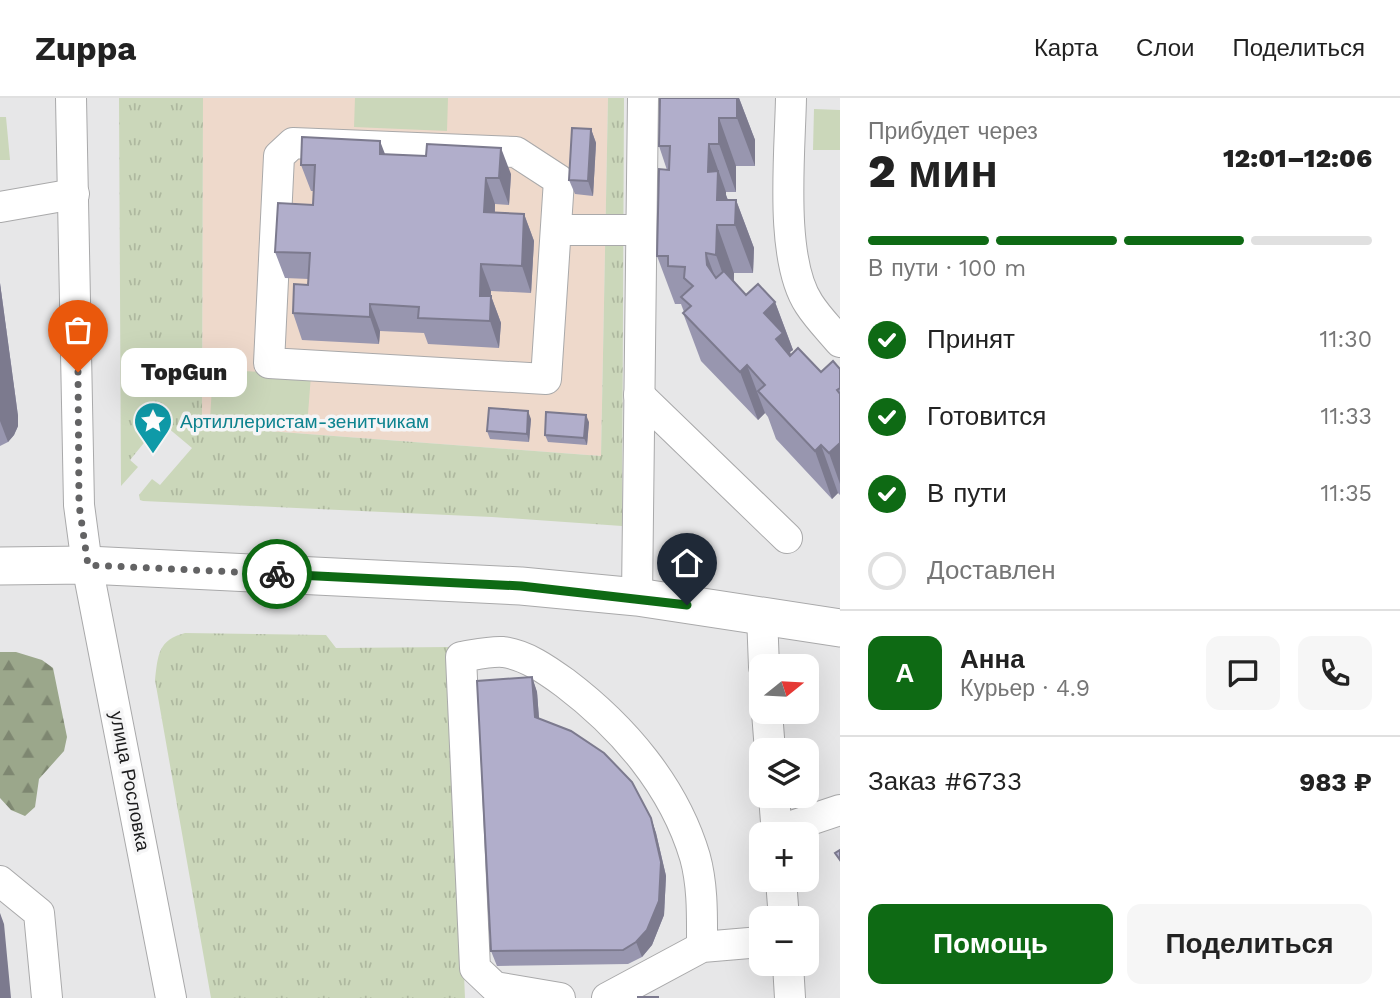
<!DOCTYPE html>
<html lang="ru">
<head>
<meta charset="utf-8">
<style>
	body { margin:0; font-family:"Work Sans",sans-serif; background:#f6f6f6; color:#222; height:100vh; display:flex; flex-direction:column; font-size:26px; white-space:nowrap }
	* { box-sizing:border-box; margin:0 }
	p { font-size:23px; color:#767676 }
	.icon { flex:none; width:38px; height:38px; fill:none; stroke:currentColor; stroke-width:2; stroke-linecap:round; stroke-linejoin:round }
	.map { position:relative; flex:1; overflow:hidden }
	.details { display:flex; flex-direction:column; background:#fff; width:560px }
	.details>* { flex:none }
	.needle { width:46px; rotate:72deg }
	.fabs { position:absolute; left:749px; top:556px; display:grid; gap:14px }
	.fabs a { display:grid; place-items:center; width:70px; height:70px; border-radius:14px; background:#fff; box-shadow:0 7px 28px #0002; font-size:35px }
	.pin { position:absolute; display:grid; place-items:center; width:60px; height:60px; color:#fff; margin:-72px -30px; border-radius:50% 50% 50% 0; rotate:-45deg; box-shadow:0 0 7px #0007 }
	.pin .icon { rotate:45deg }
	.courier { position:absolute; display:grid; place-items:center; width:70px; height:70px; margin:-35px; border:5px solid #0e6a14; border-radius:50%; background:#fff; color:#222; box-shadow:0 2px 9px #0007 }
	.bubble { position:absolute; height:49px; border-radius:14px; background:#fff; box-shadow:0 7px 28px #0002; font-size:23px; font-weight:800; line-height:49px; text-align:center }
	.headline em { font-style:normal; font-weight:800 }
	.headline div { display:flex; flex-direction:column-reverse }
	.headline { display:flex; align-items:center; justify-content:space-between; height:119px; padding:0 28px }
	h1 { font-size:46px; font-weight:800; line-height:52px }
	.bar { display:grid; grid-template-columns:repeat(4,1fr); gap:10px 7px; align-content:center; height:84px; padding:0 28px }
	.bar i { height:9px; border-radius:5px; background:#e0e0e0 }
	.bar .on { background:#0e6a14 }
	.bar p { grid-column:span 4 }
	.line { display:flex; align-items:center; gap:18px; padding:0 28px; border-top:2px solid #e0e0e0 }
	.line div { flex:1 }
	.round { display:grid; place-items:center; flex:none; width:74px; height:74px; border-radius:14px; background:#f6f6f6 }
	ol { padding:0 28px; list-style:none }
	li { display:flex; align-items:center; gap:21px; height:77px }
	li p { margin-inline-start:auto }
	li .icon { padding:7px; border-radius:50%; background:#0e6a14; color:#fff; stroke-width:4 }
	li:last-child { color:#767676 }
	li i { width:38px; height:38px; border:4px solid #e0e0e0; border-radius:50% }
	.cta { display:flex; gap:14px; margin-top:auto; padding:14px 28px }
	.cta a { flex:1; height:80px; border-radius:14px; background:#0e6a14; color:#fff; font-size:28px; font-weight:800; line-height:80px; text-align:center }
	.cta a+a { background:#f6f6f6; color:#222 }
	header { display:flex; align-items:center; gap:42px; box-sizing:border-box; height:98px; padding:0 35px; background:#fff; border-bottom:2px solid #e0e0e0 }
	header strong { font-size:33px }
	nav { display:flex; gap:38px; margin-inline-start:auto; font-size:24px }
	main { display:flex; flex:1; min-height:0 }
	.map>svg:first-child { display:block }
	.education { fill:#eed9cb }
	.grass { fill:url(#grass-tufts) }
	.forest { fill:url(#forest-firs) }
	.green { fill:#cbd7ba }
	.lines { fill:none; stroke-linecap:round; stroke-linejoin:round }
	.minor-casing { stroke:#a9a9aa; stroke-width:32 }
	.major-casing { stroke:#a9a9aa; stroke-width:39 }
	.minor { stroke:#fff; stroke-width:30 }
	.major { stroke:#fff; stroke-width:37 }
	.wall { fill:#9896af }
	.shaded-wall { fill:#7c7a8e }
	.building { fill:#b1aecb; stroke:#7c7a8e; stroke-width:2 }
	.done { stroke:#636364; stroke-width:7; stroke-dasharray:0 12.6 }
	.route { stroke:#0e6a14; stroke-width:9 }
	.labels { text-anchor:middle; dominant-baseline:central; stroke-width:7; stroke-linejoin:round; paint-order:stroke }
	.culture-label { font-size:19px; fill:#0d838f; stroke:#f5f5f6; text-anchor:start }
	.street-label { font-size:19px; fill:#1c1c1d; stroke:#f5f5f6 }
</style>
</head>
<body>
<header>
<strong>Zuppa</strong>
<nav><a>Карта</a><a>Слои</a><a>Поделиться</a></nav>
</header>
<main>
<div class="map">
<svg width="840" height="900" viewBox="0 0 840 900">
	<defs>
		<pattern id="grass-tufts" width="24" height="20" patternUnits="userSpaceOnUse" patternTransform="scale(1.75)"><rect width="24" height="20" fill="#cbd7ba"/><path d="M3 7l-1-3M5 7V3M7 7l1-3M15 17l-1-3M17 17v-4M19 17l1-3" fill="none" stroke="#aeb89f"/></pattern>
		<pattern id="forest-firs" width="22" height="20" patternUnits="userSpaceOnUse" patternTransform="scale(1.75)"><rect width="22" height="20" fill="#9ba78b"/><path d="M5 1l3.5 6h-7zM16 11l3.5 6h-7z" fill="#7e8771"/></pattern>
	</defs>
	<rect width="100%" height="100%" fill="#e7e7e8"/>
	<path class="education" d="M203,0H608L601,358L202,328Z"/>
	<g class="grass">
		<path d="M119,0H203L202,328L601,358L608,0H624L622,428L492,419L143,403L140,402L139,397L152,381L160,387L192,350L161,324L130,362L138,369L121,388Z"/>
		<path d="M185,535L326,537L336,550L450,549L465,900H211L155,582C158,557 158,542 185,535Z"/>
	</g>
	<path class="forest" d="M16,554L42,562L53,570L67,639L64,653L39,681L35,709L25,718L11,712L0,700V554Z"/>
	<g class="green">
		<path d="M355,0H448L447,33L354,29Z"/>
		<path d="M814,11L840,12V52H813Z"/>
		<path d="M0,19H6L10,62H0Z"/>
		<path d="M213,271L311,277L307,329L210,322Z"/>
	</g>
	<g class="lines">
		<defs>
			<g id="minor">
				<path d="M71,0L79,407L87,467L171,900"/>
				<path d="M791,0C790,55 779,161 809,206C818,220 830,232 840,244"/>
				<path d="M293,45L516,54L559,82L546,281L269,265L279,58Z"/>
				<path d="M0,109L74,96"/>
				<path d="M557,132H641"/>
				<path d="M639,297L787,440"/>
				<path d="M637,499L643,0"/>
				<path d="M762,517L764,569"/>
				<path d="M767,614L770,653"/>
				<path d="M774,698L777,737"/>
				<path d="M777,733L840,712"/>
				<path d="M781,782L784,821"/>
				<path d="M0,783L39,815L47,900"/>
				<path d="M788,866L790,900"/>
				<path d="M560,900L495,889L475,870L461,559C474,557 490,553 503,554C526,557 547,572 565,585C623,629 674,688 695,759C703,788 702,819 702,849"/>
				<path d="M607,900L702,849L761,844"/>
			</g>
			<path id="major" d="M0,468L87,467L521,488L637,499L840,530"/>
		</defs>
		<use href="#minor" class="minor-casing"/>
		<use href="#major" class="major-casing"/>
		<use href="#minor" class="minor"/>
		<use href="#major" class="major"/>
	</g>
	<g class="wall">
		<path d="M660,0H739L755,42V68H736V94H726V97L728,102H736L754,150L753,175H734V184L746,197L775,204L793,252L790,254L791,257L821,274L840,271V397L838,395L832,401L776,341L768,319L765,315L758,322L701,263L683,215L684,214L681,206H675L657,158L667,72L659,48Z"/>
		<path d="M591,31L596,45L593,98L575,96L569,82Z"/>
		<path d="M385,56L511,76L509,107L495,106V115L524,116L534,143L531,195L491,193V198L501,225L499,250L428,246L424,235L380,233L379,246L302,242L293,215L308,187L309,181L285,180L275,154L313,107V93H311L301,67Z"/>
		<path d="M0,185L18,318V328L14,337L8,344L0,348Z"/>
		<path d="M531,321L529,344L490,341L487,333Z"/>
		<path d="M589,324L587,347L548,344L545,337Z"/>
		<path d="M532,579L537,594L539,621L651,720L656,735L666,778L664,817L652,847L642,859L628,866L497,868L491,853Z"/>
	</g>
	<g class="shaded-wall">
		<path d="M737,0H739L755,42V68L737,20Z"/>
		<path d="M719,20L736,68V94L719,46Z"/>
		<path d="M591,31L596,45L593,98L588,83Z"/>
		<path d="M380,43L390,69L380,56Z"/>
		<path d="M709,46L726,94V97L735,122L717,102L708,74Z"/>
		<path d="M501,50L511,76L509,107L499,80Z"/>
		<path d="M486,80L495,106L494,141L484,114Z"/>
		<path d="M736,102L754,150L753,175L735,127Z"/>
		<path d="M524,116L534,143L531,195L522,168Z"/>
		<path d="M717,127L734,175L733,205L716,157Z"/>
		<path d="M706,155L724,203L707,167Z"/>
		<path d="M481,166L491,193L489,224L480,198Z"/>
		<path d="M0,185L18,318V328L14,337L8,344L0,323Z"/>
		<path d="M491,198L501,225L499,250L490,223Z"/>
		<path d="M775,204L793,252L790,254L801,283L793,289L764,215Z"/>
		<path d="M370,206L380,233L379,246L370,219Z"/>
		<path d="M747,267L765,315L758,322L740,274Z"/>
		<path d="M528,313L531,321L529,344L527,336Z"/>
		<path d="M586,317L589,324L587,347L584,340Z"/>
		<path d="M840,345V386L829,355Z"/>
		<path d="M821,347L838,395L832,401L815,353Z"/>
		<path d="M532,579L537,594L540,633L535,619Z"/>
		<path d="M651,720L656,735L666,778L664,817L652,847L642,859L636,844Z"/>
		<path d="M0,815L4,826L11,900H0Z"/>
	</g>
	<g class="building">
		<path d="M660,0H737V20H719V46H709L708,74L718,73L717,102H736L735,127H717L716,157L706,155L707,167L716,180L724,173L746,197L758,186L775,204L764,215L783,235L776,241L790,258L798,250L821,274L833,263L840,271V290L837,292L840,296V345L829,355L821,347L815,353L758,293L765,287L747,267L740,274L683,215L691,208L681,199L693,188L684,180L685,169L668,168V158H657L659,71L669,72L670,48H659Z"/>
		<path d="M572,30L591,31L588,83L569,82Z"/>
		<path d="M302,39L380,43V56L426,58L427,46L501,50L499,80H486L484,114L524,116L522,168L481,166L480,198H491L490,223L418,220L419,209L370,206V219L293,215L294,186L308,187L310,155L275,154L278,105L313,107L315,67H301Z"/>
		<path d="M489,310L528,313L527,336L487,333Z"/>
		<path d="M546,314L586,317L584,340L545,337Z"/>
		<path d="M532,579L535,619L571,633L604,655L632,684L651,720L661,764L659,803L647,832L636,844L623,852L491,853L477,583Z"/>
		<path d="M840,752V762L835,755Z"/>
		<rect x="638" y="899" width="20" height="1"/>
	</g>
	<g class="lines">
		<path class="done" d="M78,274L79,407L88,467L277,476"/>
		<path class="route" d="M277,476L521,488L687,507"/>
	</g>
	<defs>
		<symbol id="sight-pin" viewBox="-11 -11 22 30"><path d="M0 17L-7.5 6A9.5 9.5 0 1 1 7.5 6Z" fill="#0f9aa8" stroke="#f5f5f6"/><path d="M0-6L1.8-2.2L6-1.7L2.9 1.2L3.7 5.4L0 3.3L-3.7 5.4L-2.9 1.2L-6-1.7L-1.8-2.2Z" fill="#fff"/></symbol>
	</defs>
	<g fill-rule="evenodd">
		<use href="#sight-pin" x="131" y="301" width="44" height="60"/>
	</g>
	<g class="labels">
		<g class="culture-label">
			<text x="180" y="323">Артиллеристам-зенитчикам</text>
		</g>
		<g class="street-label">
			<text transform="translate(130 683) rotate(79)">улица Рословка</text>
		</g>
	</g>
</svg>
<div class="fabs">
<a><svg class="needle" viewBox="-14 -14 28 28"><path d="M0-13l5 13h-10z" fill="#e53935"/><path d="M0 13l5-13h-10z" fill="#767676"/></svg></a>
<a><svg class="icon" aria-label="layers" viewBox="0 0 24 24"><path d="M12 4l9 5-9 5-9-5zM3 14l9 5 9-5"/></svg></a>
<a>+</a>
<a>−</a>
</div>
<div class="pin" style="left:78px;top:274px;background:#ea580c"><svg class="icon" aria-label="bag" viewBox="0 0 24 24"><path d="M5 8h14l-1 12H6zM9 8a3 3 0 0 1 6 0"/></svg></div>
<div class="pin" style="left:687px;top:507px;background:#1f2937"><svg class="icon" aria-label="home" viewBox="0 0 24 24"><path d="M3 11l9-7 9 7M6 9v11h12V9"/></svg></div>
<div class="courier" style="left:277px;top:476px"><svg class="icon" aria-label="bike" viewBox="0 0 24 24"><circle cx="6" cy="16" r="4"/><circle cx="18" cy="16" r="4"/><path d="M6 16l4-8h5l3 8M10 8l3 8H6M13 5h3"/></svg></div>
<div class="bubble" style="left:121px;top:250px;width:126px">TopGun</div>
</div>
<section class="details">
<div class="headline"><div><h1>2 мин</h1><p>Прибудет через</p></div><em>12:01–12:06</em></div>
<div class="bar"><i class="on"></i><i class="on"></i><i class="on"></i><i></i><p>В пути · 100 m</p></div>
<ol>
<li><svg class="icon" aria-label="check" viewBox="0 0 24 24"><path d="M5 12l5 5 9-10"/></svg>Принят<p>11:30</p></li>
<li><svg class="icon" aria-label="check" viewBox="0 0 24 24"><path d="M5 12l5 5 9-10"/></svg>Готовится<p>11:33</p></li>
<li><svg class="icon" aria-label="check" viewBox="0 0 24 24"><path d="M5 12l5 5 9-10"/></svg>В пути<p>11:35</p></li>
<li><i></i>Доставлен</li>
</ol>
<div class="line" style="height:126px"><b class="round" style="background:#0e6a14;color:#fff">А</b><div><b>Анна</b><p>Курьер · 4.9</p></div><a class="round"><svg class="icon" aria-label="chat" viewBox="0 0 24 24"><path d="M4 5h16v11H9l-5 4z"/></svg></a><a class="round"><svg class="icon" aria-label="phone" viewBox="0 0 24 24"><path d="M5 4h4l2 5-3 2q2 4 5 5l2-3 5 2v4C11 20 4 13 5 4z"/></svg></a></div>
<div class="line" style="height:91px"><div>Заказ #6733</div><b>983 ₽</b></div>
<div class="cta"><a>Помощь</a><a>Поделиться</a></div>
</section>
</main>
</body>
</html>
